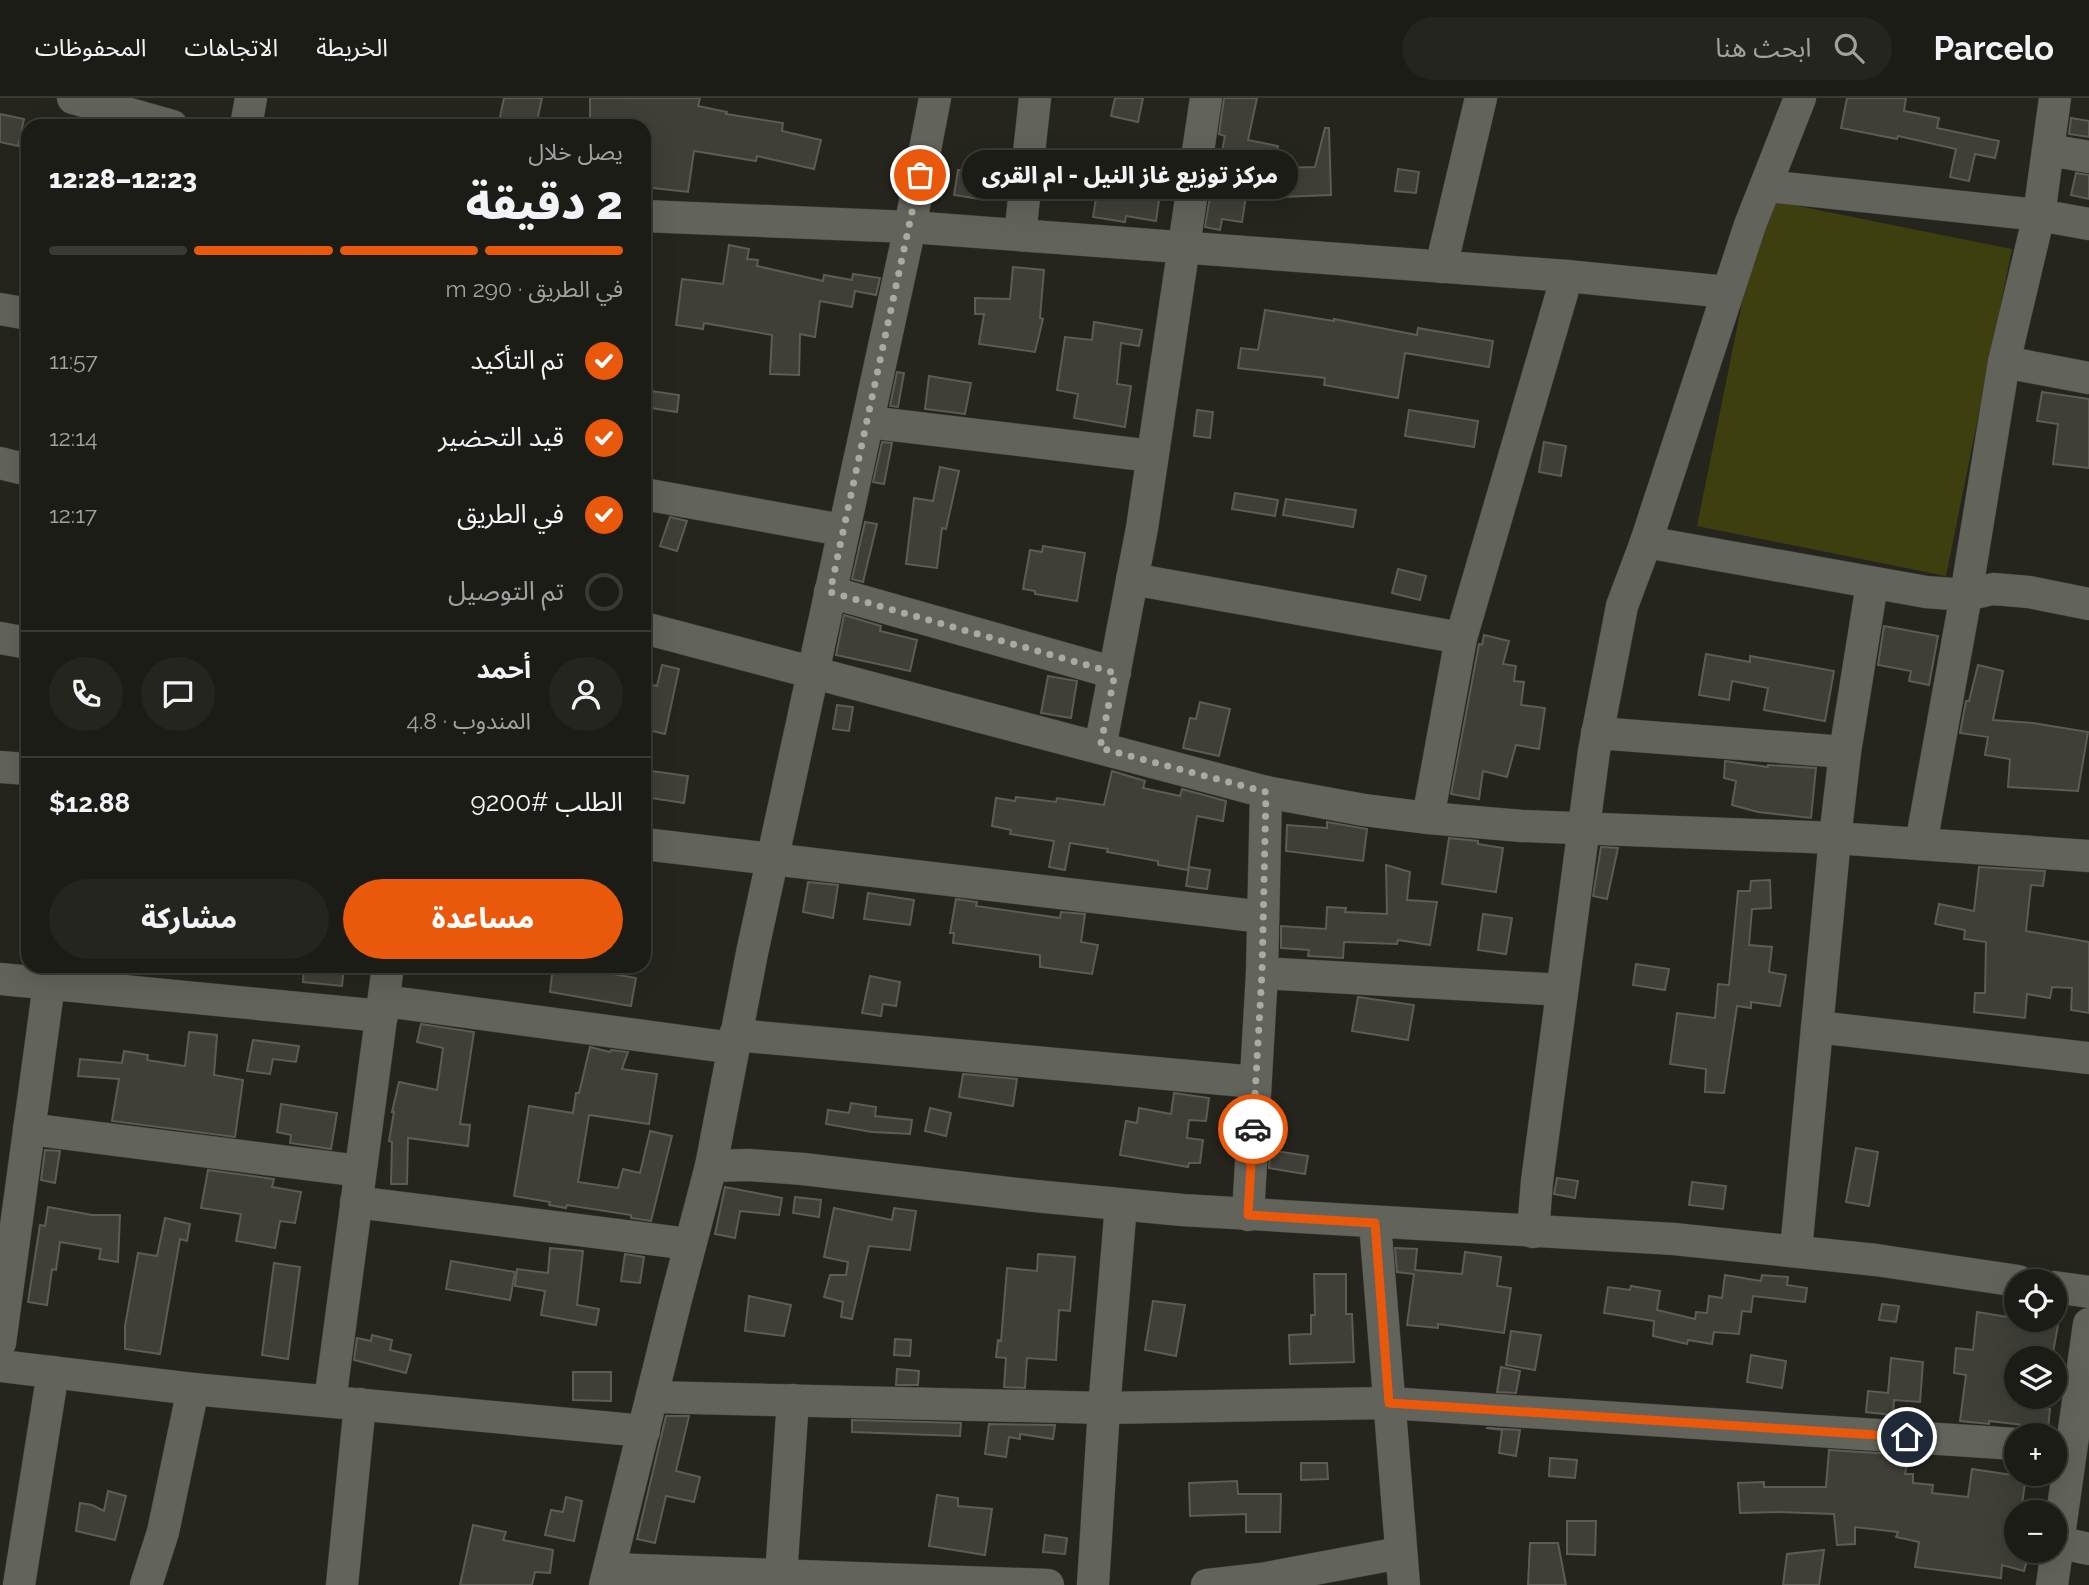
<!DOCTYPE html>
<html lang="ar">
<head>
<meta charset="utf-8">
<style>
	body { margin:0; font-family:Raleway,"Noto Sans Arabic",sans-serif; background:#25251f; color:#f1f3f6; direction:rtl; height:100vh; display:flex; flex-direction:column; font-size:26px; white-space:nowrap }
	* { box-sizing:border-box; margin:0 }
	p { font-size:23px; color:#a0a1a1 }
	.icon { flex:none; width:38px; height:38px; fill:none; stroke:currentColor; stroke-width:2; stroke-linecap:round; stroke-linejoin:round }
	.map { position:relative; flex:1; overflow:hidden; direction:ltr }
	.details { position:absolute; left:21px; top:21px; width:630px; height:854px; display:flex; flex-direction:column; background:#1c1c16; border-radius:21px; box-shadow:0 7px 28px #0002,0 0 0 2px #3a3a35; direction:rtl }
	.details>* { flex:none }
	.controls { position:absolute; left:2004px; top:1171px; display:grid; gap:14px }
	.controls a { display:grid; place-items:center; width:63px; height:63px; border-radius:50%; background:#1c1c16; box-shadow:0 7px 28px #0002,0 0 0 2px #3a3a35; font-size:35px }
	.pin { position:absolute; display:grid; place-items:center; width:60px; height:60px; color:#fff; margin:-30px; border:4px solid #fff; border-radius:50%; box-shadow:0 2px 7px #0007 }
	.courier { position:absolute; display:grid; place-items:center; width:70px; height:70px; margin:-35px; border:5px solid #ea580c; border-radius:50%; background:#fff; color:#222; box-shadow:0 2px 9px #0007 }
	.bubble { position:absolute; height:49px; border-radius:24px; background:#1c1c16; box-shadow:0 7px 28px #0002,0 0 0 2px #3a3a35; font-size:23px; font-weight:800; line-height:49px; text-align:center; direction:rtl }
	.head em { font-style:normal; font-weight:800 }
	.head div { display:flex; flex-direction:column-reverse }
	.head { display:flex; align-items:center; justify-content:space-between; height:119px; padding:0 28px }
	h1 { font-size:46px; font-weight:800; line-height:52px }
	.bar { display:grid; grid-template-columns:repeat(4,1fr); gap:10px 7px; align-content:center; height:84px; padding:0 28px }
	.bar i { height:9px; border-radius:5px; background:#3a3a35 }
	.bar .selected { background:#ea580c }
	.bar p { grid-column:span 4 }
	.line { display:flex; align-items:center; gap:18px; padding:0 28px; border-top:2px solid #3a3a35 }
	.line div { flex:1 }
	.round { display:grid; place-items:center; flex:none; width:74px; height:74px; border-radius:37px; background:#25251f }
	ol { padding:0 28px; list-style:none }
	li { display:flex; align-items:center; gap:21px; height:77px }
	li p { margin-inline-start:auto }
	li .icon { padding:7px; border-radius:50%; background:#ea580c; color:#fff; stroke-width:4 }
	li:last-child { color:#a0a1a1 }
	li i { width:38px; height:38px; border:4px solid #3a3a35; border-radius:50% }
	.cta { display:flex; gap:14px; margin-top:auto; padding:14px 28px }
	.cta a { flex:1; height:80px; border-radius:42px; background:#ea580c; color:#fff; font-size:28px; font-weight:800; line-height:80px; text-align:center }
	.cta a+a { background:#25251f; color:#f1f3f6 }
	header { display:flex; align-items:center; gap:42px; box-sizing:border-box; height:98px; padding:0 35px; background:#1c1c16; border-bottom:2px solid #3a3a35 }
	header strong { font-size:33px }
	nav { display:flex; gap:38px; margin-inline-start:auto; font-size:24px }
	.search { width:490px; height:63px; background:#25251f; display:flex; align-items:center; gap:18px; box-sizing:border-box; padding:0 24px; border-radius:38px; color:#a0a1a1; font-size:26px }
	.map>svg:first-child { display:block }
	.pitch { fill:#3e3f0f }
	.building { fill:#3f3f38; stroke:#5c5c54; stroke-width:2 }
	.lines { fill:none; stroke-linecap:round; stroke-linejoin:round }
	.minor-casing { stroke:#40403b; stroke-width:33 }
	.minor { stroke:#62635a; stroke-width:32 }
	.done { stroke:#aaaaa5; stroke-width:7; stroke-dasharray:0 12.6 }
	.route { stroke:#ea580c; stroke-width:9 }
</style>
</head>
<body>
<header>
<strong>Parcelo</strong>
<div class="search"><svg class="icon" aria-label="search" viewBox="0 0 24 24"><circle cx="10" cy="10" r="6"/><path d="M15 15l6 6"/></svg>ابحث هنا</div>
<nav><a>الخريطة</a><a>الاتجاهات</a><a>المحفوظات</a></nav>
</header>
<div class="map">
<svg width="2089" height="1487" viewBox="0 0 2089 1487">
	<rect width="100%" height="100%" fill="#25251e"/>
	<path class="pitch" d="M1763,101L2012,151L1946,478L1697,428Z"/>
	<g class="building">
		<path d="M504,0H542L536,28H498Z"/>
		<path d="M590,0H700L698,8L727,14L726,16L783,25L782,33L821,42L814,71L757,58L756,63L694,53L688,94L644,89V28H590Z"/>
		<path d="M1115,0H1143L1138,24L1111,18Z"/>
		<path d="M1224,0H1257L1248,42L1278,48L1274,70L1315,69L1325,30H1329L1331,97L1281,99V94H1261V70H1272L1235,62L1237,56L1222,53L1225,38L1219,36Z"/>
		<path d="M1847,0H1906L1904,13L1939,20L1937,30L1999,43L1995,60L1975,56L1969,83L1950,79L1956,51L1898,38L1897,41L1841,30Z"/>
		<path d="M0,16L24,21L18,48L0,44Z"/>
		<path d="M2071,20L2089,23V39L2069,36Z"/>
		<path d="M1117,56L1165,60L1156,123L1126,118L1125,124L1093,119L1100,76L1113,78Z"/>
		<path d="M1398,71L1419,74L1416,95L1395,93Z"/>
		<path d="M958,72L990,76L986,102L954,97Z"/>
		<path d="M2076,75L2089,77V101L2071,97Z"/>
		<path d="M1211,92L1246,98L1242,124L1222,121L1220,132L1205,129Z"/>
		<path d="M729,147L749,151L747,161L758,162L757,168L823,183L824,177L852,182L853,176L880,180L876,197L855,193L852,209L820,203L815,239L800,236L799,277L770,276L772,237L704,225L703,231L676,227L682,181L723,186Z"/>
		<path d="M1013,169L1044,172L1040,220L1043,221L1035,254L979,246L984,216H975V200L1010,201Z"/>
		<path d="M1265,212L1334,223V221L1417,237L1418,230L1493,243L1489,269L1405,255L1398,300L1324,287L1325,280L1238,270L1241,250L1258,252Z"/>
		<path d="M1094,224L1142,232L1139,248L1121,245L1117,286L1131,288L1125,329L1074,320L1078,296L1057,292L1065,239L1092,242Z"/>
		<path d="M897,274L904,275L898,309L890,308Z"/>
		<path d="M929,278L971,285L965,316L925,311Z"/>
		<path d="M644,292L679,297L677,314L644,309Z"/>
		<path d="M2042,294L2089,301V370L2053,366L2058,326L2037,323Z"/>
		<path d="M1197,312L1213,314L1210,340L1194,338Z"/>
		<path d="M1409,312L1478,323L1474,349L1405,338Z"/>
		<path d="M882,344L892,345L884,386L873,384Z"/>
		<path d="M1544,344L1566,348L1561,378L1539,374Z"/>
		<path d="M940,369L959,373L946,431L942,430L937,470L906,466L914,400L933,403Z"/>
		<path d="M1235,395L1278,402L1275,418L1232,411Z"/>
		<path d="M1286,401L1356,412L1353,429L1283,417Z"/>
		<path d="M670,419L687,423L677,453L660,448Z"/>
		<path d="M865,424L877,426L863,484L852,481Z"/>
		<path d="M1043,448L1085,455L1077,503L1035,496V493L1023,491L1030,452L1042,454Z"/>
		<path d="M1398,471L1426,478L1420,502L1392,495Z"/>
		<path d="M844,517L881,528L880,533L917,542L910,573L836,557Z"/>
		<path d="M1884,528L1938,538L1929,587L1909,583L1911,573L1878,567Z"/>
		<path d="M1484,537L1509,543L1503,566L1516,568L1514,583L1524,584L1521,607L1545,610L1539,651L1516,647L1507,679L1483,673L1479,701L1451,696L1479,546L1482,547Z"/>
		<path d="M1706,556L1750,564V558L1834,573L1825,623L1764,612L1768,590L1732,583L1729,602L1699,597Z"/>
		<path d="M662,567L679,571L665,636L644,631V585L657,588Z"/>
		<path d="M1978,567L2003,573L1993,622L2033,625L2088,634L2078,693L2008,689L2010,661L1985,657L1988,639L1960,635L1966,603H1969Z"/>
		<path d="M1048,578L1077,583L1071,620L1041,615Z"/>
		<path d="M1200,604L1230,611L1219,658L1183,650L1190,620L1196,621Z"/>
		<path d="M837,607L853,609L849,633L833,631Z"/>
		<path d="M1725,663L1768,669V667L1816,670L1811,720L1758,714L1732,707L1736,683L1724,680Z"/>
		<path d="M644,672L688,678L684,705L644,699Z"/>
		<path d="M1112,673L1145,683L1143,690L1180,698L1182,691L1226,703L1223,723L1197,718L1188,772L1158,767V763L1107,754L1108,751L1070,745L1065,772L1049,769L1054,743L1010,736L1011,732L992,728L996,700L1015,703L1016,699L1056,704L1057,700L1104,707Z"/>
		<path d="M1327,724L1367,731L1363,763L1286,753L1287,727L1327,730Z"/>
		<path d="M1449,740L1478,743V746L1503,750L1496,794L1442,786Z"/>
		<path d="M1601,749L1618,750L1607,801L1593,798Z"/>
		<path d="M1386,767L1410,774L1407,802L1437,804L1430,847L1398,842L1397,846L1344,844L1343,860L1308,858L1309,852L1281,850V828L1326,831L1327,809L1346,810L1345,814L1387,816Z"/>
		<path d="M1189,769L1210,772L1207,791L1186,788Z"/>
		<path d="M1979,769L2045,773L2043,788L2031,787L2026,833L2089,844V915L2071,912L2072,890L2052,889L2050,900L2027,896L2025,920L1974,914L1975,895H1985L1986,844L1964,841L1965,832L1935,826L1939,806L1974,813Z"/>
		<path d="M1770,782L1771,810L1752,811L1749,847L1772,849L1769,874L1786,877L1780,908L1751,904V910L1737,908L1724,995L1705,994L1706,971L1670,966L1677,915L1715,920L1718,886L1729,887L1738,793H1750L1751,783Z"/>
		<path d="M808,784L838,787L833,820L803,814Z"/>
		<path d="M868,795L914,802L910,827L864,821Z"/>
		<path d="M956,801L977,804L976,808L1060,820L1061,814L1085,816L1081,844L1098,847L1092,876L1040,869V857L953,845L954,835H950Z"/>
		<path d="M1483,816L1512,820L1506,856L1478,852Z"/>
		<path d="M1636,866L1669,871L1665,892L1633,887Z"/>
		<path d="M304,868H344L342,888L303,884Z"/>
		<path d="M553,868H585L584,871L636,880L631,908L550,894Z"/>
		<path d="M870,878L900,884L896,908L883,906L881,918L862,915Z"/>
		<path d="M1358,899L1414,907L1408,942L1352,933Z"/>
		<path d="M421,926L474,934L460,1026L470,1027L468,1048L408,1040L407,1086H391L392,1044L389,1043L394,1014H392L399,984L437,992L443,950L417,944Z"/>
		<path d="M189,934L217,937L214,977L243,982L235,1039L112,1023L119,981L78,978L80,961L122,965L124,953L148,957L147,962L185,968Z"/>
		<path d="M253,942L299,948L296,964L273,961L270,976L247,973Z"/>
		<path d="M590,949L610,954L611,952L628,954L622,971L657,976L649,1026L589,1017L578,1084L618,1090L623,1071L640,1075L650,1033L672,1038L651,1123L631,1120V1117L567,1107L566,1110L549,1107L550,1104L514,1098L529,1008L573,1015L576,995H579Z"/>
		<path d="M963,976L1017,981L1013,1008L959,999Z"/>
		<path d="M1174,995L1209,1000L1206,1023L1189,1022L1187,1040L1203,1042L1200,1065H1189L1188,1069L1120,1057L1126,1023L1137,1025L1139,1010L1171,1016Z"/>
		<path d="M851,1005L876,1009L875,1018L912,1022L910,1036L872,1034L826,1026L828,1012L849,1015Z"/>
		<path d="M281,1006L337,1015L331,1051L290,1045L291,1037L277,1034Z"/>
		<path d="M930,1010L951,1015L946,1038L925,1033Z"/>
		<path d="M1856,1050L1878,1054L1869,1108L1846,1104Z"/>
		<path d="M45,1052L60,1053L55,1085L41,1082Z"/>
		<path d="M1270,1052L1308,1058L1305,1076L1269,1070Z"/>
		<path d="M208,1072L274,1081L272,1089L301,1094L295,1125L280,1123L275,1150L236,1143L241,1116L201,1110Z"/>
		<path d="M1557,1080L1578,1083L1575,1100L1554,1096Z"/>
		<path d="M1692,1084L1726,1088L1723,1111L1689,1107Z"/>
		<path d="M725,1089L782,1100L779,1117L740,1113L735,1140L715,1136Z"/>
		<path d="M795,1099L821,1102L819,1119L793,1115Z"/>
		<path d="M48,1109L92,1117H120L118,1164L99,1161L101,1151L60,1144L56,1172L52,1171L47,1207L28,1204L40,1127L45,1128Z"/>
		<path d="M834,1110L892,1122L894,1110L916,1113L910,1152L869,1148L852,1221L841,1219L843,1204L824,1199L830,1177H846L848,1164L824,1159Z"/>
		<path d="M165,1120L190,1126L187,1143L180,1141L160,1256L125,1251V1228L138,1155L157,1158Z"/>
		<path d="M550,1150L583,1153L577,1207L599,1211L596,1227L541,1217L545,1193L515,1188L517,1171L548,1175Z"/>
		<path d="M1395,1150L1417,1151L1415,1172L1462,1176L1465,1154L1501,1159L1497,1188L1511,1190L1504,1235L1438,1226V1230L1407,1227L1414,1176L1397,1174Z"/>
		<path d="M625,1156L644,1159L640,1185L621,1183Z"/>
		<path d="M1038,1156L1075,1159L1070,1213L1059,1212L1056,1262L1027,1260L1025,1290L1004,1289L1006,1260L996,1259L998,1242L1001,1243L1007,1170L1037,1173Z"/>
		<path d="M451,1163L515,1174L510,1202L446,1191Z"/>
		<path d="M274,1165L300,1169L288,1261L262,1257Z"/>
		<path d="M1314,1176H1346V1216H1352L1354,1264L1290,1266L1289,1237L1311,1236V1217H1315Z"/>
		<path d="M1725,1177L1761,1183L1762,1177L1788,1179L1787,1187L1807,1190L1805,1204L1753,1198L1751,1214L1742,1213L1739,1236L1714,1234L1712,1246L1688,1242L1687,1246L1653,1238L1654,1223L1604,1215L1608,1189L1630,1192L1631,1188L1660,1193L1657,1212L1695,1221L1696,1214L1707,1215L1709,1198L1722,1200Z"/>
		<path d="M749,1198L791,1207L784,1238L745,1233Z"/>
		<path d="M1153,1203L1185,1207L1176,1258L1145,1252Z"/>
		<path d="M1882,1206L1899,1208L1896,1224L1879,1222Z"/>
		<path d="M1977,1214L2058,1227L2052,1260L2016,1255V1298H2028L2027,1308L2050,1311L2048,1330L1989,1323V1326L1960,1323L1966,1277L1954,1275L1956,1250L1973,1252Z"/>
		<path d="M1511,1233L1541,1237L1535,1272L1506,1267Z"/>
		<path d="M372,1237L392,1242L390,1252L411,1257L406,1275L354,1262L357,1240L371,1243Z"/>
		<path d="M895,1241L911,1242L910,1258L894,1257Z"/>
		<path d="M1751,1257L1786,1263L1782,1290L1747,1284Z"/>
		<path d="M1891,1260L1923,1264L1920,1304L1894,1302L1893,1317L1866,1314L1868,1293L1888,1295Z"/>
		<path d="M1501,1269L1520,1273L1516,1295L1497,1294Z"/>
		<path d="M897,1271L919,1273L918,1287H896Z"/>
		<path d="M573,1274H611V1303L573,1302Z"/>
		<path d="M666,1318H689L676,1373L700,1379L694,1404L666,1398L655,1445L637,1441Z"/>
		<path d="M852,1322L961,1325L960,1338L852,1334Z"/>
		<path d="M989,1326L1055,1327L1053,1341L1020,1336V1341L1009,1339L1006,1359L985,1356Z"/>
		<path d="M1486,1330L1520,1332L1516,1358L1499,1355L1502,1332Z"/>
		<path d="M1829,1352L1909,1357L1905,1376H1913V1385L1933,1387L1932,1395L1968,1399L1972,1371L2026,1379L2021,1413L2016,1412V1452H2030L2024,1473L2002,1467L2001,1480L1915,1469L1919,1444L1896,1439L1898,1434L1855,1429V1446L1837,1447L1834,1416L1778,1414L1740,1415L1738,1385L1764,1384V1389H1826Z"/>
		<path d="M1550,1360L1577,1362L1575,1380L1549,1378Z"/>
		<path d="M1301,1365H1327L1328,1381L1301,1382Z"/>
		<path d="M1237,1383L1238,1396H1281L1280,1434H1246V1416L1190,1418L1189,1385Z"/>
		<path d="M108,1393L126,1398L115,1442L76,1433L80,1405L92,1407L104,1413Z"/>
		<path d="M937,1397L958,1400V1408L992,1411L985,1457L929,1448Z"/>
		<path d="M566,1399L582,1403L574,1443L545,1437L551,1412L563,1414Z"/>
		<path d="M1567,1423H1596L1595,1457L1567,1456Z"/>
		<path d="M473,1427L506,1434L503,1442L553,1452L550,1475L535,1474L532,1487H460Z"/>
		<path d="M1045,1437L1067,1440L1065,1456L1043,1454Z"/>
		<path d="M1530,1445H1558L1566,1487H1528Z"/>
		<path d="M1824,1452L1819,1487H1783L1787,1456Z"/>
	</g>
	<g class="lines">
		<defs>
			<g id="minor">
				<path d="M73,0L172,28"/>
				<path d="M246,28L251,0"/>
				<path d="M2049,52L2089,59"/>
				<path d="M1766,88L2039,117L2089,126"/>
				<path d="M644,118L910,129L1567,178L1727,194"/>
				<path d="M1020,137L1035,0"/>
				<path d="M1441,169L1481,0"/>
				<path d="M0,211L28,216"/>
				<path d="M2004,264L2089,280"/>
				<path d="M868,324L1152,358"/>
				<path d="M0,365L28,372"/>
				<path d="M644,396L842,432"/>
				<path d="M1646,444L1926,494L1966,497L1993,491L2029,494L2089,506"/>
				<path d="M1132,481L1461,540"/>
				<path d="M830,494L1115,575"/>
				<path d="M644,530L1266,694L1364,712L1428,720L1522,728L1835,740L2089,758"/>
				<path d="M0,540L28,545"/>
				<path d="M1597,635L1845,654"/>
				<path d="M1100,650L1142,430L1206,0"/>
				<path d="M0,669L28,671"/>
				<path d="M1428,720L1461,540L1567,178"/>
				<path d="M644,746L1263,819"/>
				<path d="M1921,746L1966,497L2004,264L2039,117L2055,0"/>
				<path d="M1262,875L1562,892"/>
				<path d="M0,881L382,918"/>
				<path d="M385,903L733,950"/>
				<path d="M1817,929L2089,960"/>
				<path d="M735,937L1255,984"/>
				<path d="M29,1031L360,1073"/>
				<path d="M711,1068L748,1067L803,1071L1035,1098L1182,1112L1674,1141L1876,1162L2018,1183"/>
				<path d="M356,1104L690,1146"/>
				<path d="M1248,1117L1262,875L1266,694"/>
				<path d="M1375,1125L1404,1487"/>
				<path d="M1533,1134L1537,1083L1594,653L1622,508L1646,444L1750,127L1800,0"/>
				<path d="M1796,1152L1835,740L1845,654L1872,486"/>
				<path d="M2054,1189L2089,1194"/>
				<path d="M0,1245L49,886"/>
				<path d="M0,1268L193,1291L644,1333"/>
				<path d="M652,1299L1104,1310L1389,1305L2016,1346"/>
				<path d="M330,1303L388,868"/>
				<path d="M2057,1444L2089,1451"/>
				<path d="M610,1471L1048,1487"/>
				<path d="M781,1478L793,1302"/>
				<path d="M19,1487L53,1274"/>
				<path d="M146,1487L163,1434L193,1291"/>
				<path d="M342,1487L360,1306"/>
				<path d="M605,1487L675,1205L711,1068L752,855L910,129L935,0"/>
				<path d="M1093,1487L1104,1310L1121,1107"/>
				<path d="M1207,1487L1261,1481L1400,1455"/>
				<path d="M2052,1487L2089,1226"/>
			</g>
		</defs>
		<use href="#minor" class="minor-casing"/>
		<use href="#minor" class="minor"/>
	</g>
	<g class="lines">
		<path class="done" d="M920,77L830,494L1115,575L1100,650L1266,694L1262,875L1253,1031"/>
		<path class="route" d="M1253,1031L1248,1117L1375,1125L1389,1305L1907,1339"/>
	</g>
</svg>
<div class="controls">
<a><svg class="icon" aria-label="locate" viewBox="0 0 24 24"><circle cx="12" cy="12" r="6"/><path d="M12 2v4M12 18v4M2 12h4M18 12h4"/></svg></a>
<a><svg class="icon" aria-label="layers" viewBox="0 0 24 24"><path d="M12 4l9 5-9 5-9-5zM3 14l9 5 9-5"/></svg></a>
<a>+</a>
<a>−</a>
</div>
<div class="pin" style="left:920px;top:77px;background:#ea580c"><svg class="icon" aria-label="bag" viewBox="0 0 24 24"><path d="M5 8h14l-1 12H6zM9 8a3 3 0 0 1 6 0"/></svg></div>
<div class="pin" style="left:1907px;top:1339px;background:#1f2937"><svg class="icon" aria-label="home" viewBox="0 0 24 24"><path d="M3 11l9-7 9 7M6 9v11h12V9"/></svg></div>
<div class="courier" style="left:1253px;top:1031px"><svg class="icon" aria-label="car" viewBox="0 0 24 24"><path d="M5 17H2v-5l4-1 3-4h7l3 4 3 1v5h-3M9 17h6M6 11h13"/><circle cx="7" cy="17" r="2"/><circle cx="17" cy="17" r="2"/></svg></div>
<div class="bubble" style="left:962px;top:52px;width:336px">مركز توزيع غاز النيل - ام القرى</div>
<section class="details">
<div class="head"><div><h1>2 دقيقة</h1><p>يصل خلال</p></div><em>12:23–12:28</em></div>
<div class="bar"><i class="selected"></i><i class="selected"></i><i class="selected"></i><i></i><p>في الطريق · 290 m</p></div>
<ol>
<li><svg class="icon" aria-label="check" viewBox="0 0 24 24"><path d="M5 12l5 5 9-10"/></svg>تم التأكيد<p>11:57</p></li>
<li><svg class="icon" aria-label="check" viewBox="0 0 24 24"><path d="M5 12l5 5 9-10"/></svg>قيد التحضير<p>12:14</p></li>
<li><svg class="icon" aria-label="check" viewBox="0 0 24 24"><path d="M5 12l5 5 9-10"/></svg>في الطريق<p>12:17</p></li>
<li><i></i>تم التوصيل</li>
</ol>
<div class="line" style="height:126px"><a class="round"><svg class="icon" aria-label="person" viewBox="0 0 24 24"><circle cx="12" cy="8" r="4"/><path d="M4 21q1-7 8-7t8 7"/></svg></a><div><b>أحمد</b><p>المندوب · 4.8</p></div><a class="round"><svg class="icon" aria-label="chat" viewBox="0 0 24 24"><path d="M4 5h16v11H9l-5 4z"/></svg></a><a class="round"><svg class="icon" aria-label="phone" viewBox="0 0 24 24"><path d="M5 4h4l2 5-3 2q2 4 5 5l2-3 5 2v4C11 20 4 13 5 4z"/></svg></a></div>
<div class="line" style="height:91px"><div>الطلب #9200</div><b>$12.88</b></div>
<div class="cta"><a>مساعدة</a><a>مشاركة</a></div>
</section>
</div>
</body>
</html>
